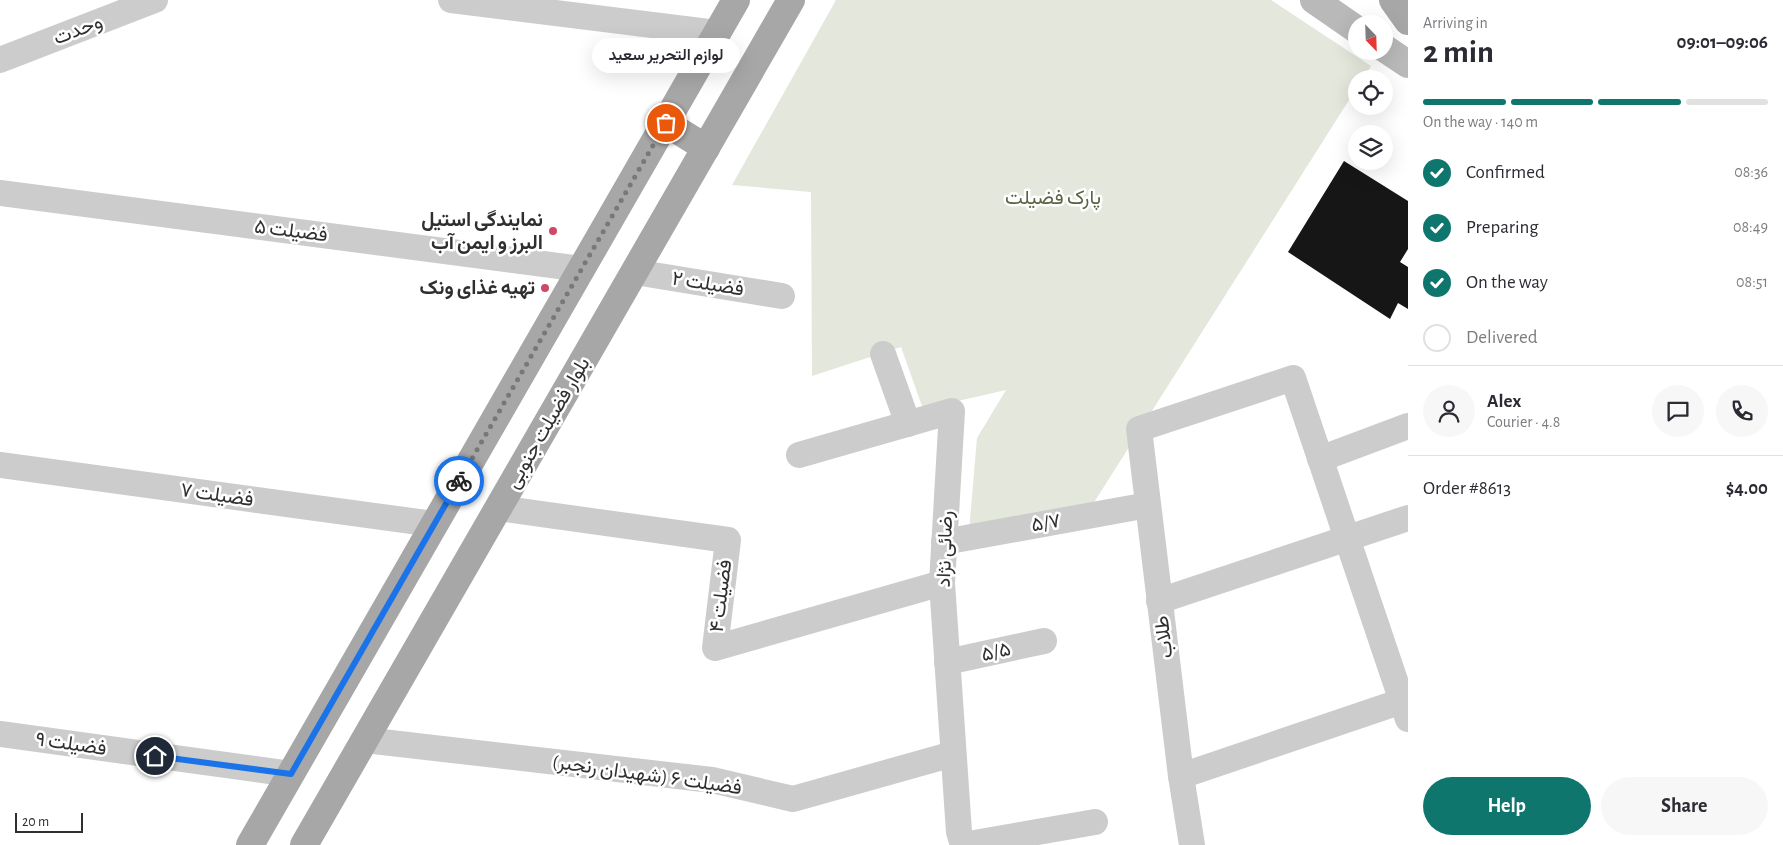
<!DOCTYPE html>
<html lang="en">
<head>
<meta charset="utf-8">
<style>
	body { margin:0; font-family:"Alegreya Sans",Vazirmatn,sans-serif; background:#f7f7f7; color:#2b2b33; height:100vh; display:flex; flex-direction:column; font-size:19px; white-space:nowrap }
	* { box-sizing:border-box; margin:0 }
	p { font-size:16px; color:#7c7c81 }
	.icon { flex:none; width:28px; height:28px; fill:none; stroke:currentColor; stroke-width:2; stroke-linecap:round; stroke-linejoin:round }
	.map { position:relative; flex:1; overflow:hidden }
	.side { display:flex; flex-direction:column; background:#fff; width:375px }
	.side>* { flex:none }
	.needle { width:32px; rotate:157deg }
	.tools { position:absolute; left:1348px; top:15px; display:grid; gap:10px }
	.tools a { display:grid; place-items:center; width:45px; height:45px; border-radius:50%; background:#fff; box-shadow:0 5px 20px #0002; font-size:25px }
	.scale { position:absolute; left:15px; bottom:12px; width:68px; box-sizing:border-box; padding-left:5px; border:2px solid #2f2f2f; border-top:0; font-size:14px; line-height:18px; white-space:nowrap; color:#2f2f2f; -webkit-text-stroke:4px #fff; paint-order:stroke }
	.pin { position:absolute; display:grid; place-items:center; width:42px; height:42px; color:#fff; margin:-21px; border:2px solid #fff; border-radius:50%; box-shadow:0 1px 5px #0007 }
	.courier { position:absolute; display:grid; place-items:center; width:50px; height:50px; margin:-25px; border:4px solid #1a73e8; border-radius:50%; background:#fff; color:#222; box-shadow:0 1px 6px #0007 }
	.bubble { position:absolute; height:35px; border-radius:18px; background:#fff; box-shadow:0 5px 20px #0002; font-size:16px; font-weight:600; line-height:35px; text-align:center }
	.overview em { font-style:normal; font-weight:600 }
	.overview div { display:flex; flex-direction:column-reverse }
	.overview { display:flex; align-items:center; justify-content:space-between; height:85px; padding:0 15px }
	h1 { font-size:32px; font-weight:600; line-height:38px }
	.bar { display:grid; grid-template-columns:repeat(4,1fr); gap:8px 5px; align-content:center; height:60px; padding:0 15px }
	.bar i { height:6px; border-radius:4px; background:#e1e1e2 }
	.bar .active { background:#0f766e }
	.bar p { grid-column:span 4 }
	.line { display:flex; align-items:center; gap:12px; padding:0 15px; border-top:1px solid #e1e1e2 }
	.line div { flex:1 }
	.round { display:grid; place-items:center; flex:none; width:52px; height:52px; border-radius:26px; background:#f7f7f7 }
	ol { padding:0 15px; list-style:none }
	li { display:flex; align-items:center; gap:15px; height:55px }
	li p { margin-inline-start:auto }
	li .icon { padding:5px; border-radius:50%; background:#0f766e; color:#fff; stroke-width:4 }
	li:last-child { color:#7c7c81 }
	li i { width:28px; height:28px; border:2px solid #e1e1e2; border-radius:50% }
	.primary-button { display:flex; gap:10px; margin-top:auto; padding:10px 15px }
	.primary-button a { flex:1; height:58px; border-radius:30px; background:#0f766e; color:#fff; font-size:20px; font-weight:600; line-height:58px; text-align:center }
	.primary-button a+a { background:#f7f7f7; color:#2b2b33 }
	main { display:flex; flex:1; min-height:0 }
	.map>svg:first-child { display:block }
	.park { fill:#e4e7dc }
	.building { fill:#161616 }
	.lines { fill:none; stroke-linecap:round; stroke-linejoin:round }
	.minor { stroke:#ccc; stroke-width:26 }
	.secondary { stroke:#b9b9b9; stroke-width:28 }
	.primary { stroke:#a7a7a7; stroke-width:28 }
	.done { stroke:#787878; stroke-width:5; stroke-dasharray:0 9 }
	.route { stroke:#1a73e8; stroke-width:6 }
	.poi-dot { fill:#cf4866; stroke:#fff; stroke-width:2 }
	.labels { text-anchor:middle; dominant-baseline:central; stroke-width:5; stroke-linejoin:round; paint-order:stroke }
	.street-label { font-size:20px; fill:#2f2f2f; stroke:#fff }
	.park-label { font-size:20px; fill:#586542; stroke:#fff }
	.poi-label { font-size:20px; font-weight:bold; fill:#2f2f2f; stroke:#fff; text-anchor:end }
</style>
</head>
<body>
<main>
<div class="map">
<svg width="1408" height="845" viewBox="0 0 1408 845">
	<rect width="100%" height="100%" fill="#fff"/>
	<path class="park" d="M836,0H1271L1371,66L1363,79H1356V89L1093,504L969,531L977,438L1006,390L923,409L901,347L812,376L811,192L732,185Z"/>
	<path class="building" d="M1344,161L1408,201V249L1400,262L1408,267V309L1398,303L1390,319L1288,252Z"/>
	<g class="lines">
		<g class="minor">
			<path d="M451,0L717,33"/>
			<path d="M0,60L155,0"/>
			<path d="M0,193L582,269"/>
			<path d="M635,272L782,296"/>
			<path d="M883,354L908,424"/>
			<path d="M799,455L952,411L942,583L959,832L963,845"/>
			<path d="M1320,459L1408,426"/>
			<path d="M0,465L434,524"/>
			<path d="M498,508L728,540L715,648L942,583"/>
			<path d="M944,542L1148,505"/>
			<path d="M1159,601L1408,518"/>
			<path d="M947,662L1044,641"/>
			<path d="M0,734L291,774"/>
			<path d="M365,740L712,780L793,799L953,754"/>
			<path d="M1181,776L1408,699"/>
			<path d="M963,845L1095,822"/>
			<path d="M1192,845L1181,776L1139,429L1293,378L1408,719"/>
		</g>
		<g class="secondary">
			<path d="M1314,0L1356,29"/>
			<path d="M1384,48L1408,64"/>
		</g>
		<g class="primary">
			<path d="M1393,0L1408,21"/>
			<path d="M666,123L706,148"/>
			<path d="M250,845L736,0"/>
			<path d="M304,845L791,0"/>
		</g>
	</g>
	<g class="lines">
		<path class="done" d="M459,481L666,123"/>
		<path class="route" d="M155,756L291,774L459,481"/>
	</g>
	<g class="poi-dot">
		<circle cx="553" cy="231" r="5"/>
		<circle cx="545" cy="288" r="5"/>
	</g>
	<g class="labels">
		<g class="street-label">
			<text transform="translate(78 30) rotate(-21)">وحدت</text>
			<text transform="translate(291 231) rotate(7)">فضیلت ۵</text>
			<text transform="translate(708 284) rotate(9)">فضیلت ۲</text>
			<text transform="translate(548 423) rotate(-60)">بلوار فضیلت جنوبی</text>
			<text transform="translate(217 495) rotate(8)">فضیلت ۷</text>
			<text transform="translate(1046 523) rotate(-10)">۵/۷</text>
			<text transform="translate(945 549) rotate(-88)">رضائی نژاد</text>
			<text transform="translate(721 596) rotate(-83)">فضیلت ۴</text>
			<text transform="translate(1164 637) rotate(-97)">طلاب</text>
			<text transform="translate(996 652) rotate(-13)">۵/۵</text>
			<text transform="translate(71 744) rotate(8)">فضیلت ۹</text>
			<text transform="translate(647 775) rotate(8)">فضیلت ۶ (شهیدان رنجبر)</text>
		</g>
		<g class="park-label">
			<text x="1053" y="198">پارک فضیلت</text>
		</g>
		<g class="poi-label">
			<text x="543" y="220">نمایندگی استيل<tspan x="543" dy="23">البرز و ایمن آب</tspan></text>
			<text x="535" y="288">تهیه غذای ونک</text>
		</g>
	</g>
</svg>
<div class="tools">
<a><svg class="needle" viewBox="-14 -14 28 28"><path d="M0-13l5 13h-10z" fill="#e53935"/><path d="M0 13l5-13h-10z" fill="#7c7c81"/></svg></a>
<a><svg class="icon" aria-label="locate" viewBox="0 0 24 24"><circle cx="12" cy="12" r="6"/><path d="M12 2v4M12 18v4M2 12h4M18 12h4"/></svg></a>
<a><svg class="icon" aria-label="layers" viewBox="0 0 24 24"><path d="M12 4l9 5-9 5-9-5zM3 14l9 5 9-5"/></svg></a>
</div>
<div class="scale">20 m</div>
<div class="pin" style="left:666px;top:123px;background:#ea580c"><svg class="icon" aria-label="bag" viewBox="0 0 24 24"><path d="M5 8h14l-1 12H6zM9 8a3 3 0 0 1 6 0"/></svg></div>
<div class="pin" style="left:155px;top:756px;background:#1f2937"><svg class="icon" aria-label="home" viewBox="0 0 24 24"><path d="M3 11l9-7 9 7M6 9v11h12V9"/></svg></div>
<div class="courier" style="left:459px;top:481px"><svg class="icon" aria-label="bike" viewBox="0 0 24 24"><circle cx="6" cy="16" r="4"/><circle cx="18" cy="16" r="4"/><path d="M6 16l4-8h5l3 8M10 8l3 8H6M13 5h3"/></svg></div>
<div class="bubble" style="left:592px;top:38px;width:148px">لوازم التحریر سعید</div>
</div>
<section class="side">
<div class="overview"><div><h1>2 min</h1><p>Arriving in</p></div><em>09:01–09:06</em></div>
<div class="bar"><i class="active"></i><i class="active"></i><i class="active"></i><i></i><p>On the way · 140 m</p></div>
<ol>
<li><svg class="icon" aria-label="check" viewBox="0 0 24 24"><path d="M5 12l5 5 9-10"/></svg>Confirmed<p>08:36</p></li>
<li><svg class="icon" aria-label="check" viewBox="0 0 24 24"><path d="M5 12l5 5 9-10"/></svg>Preparing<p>08:49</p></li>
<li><svg class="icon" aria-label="check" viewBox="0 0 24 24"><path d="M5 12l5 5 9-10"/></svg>On the way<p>08:51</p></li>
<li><i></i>Delivered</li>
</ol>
<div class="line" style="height:90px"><a class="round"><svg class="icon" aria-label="person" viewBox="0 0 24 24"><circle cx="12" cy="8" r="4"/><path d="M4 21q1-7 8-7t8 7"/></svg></a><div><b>Alex</b><p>Courier · 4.8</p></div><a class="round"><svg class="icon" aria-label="chat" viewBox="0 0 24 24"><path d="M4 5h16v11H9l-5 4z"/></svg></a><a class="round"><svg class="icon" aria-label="phone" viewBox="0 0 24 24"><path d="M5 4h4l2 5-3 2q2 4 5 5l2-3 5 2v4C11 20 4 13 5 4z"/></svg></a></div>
<div class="line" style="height:65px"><div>Order #8613</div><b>$4.00</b></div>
<div class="primary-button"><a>Help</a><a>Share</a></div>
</section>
</main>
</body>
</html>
